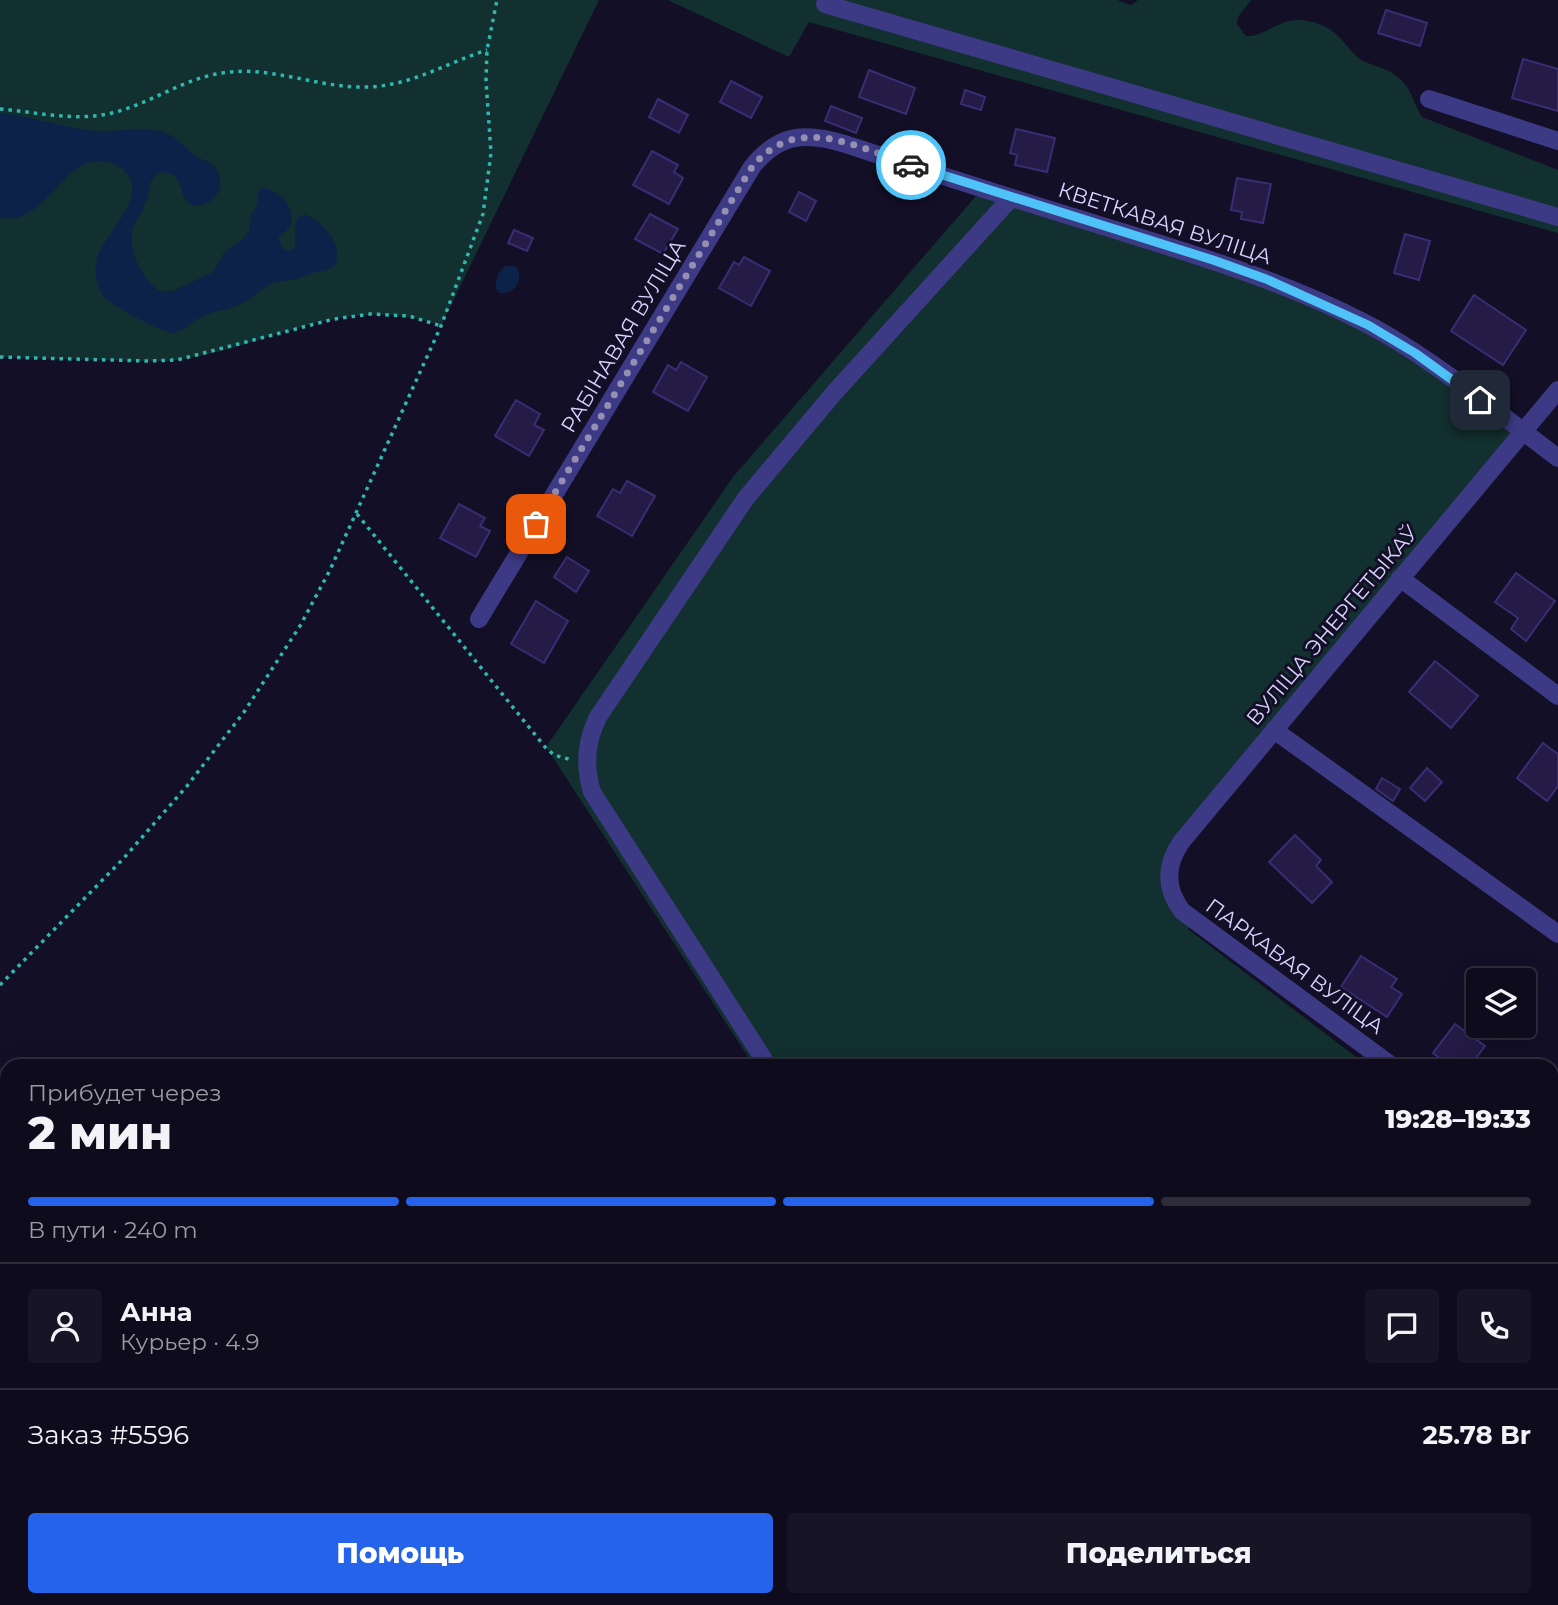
<!DOCTYPE html>
<html lang="ru">
<head>
<meta charset="utf-8">
<style>
	body { margin:0; font-family:Montserrat,sans-serif; background:#171425; color:#f1f3f6; height:100vh; display:flex; flex-direction:column; font-size:26px; white-space:nowrap }
	* { box-sizing:border-box; margin:0 }
	p { font-size:23px; color:#9b9ba3 }
	.icon { flex:none; width:38px; height:38px; fill:none; stroke:currentColor; stroke-width:2; stroke-linecap:round; stroke-linejoin:round }
	.map { position:relative; flex:1; overflow:hidden }
	.panel { position:absolute; left:0px; top:1059px; width:1559px; height:548px; display:flex; flex-direction:column; background:#0e0b1c; border-radius:21px 21px 0 0; box-shadow:0 7px 28px #0002,0 0 0 2px #2e2b3b }
	.panel>* { flex:none }
	.tools { position:absolute; left:1466px; top:968px; display:grid; gap:14px }
	.tools a { display:grid; place-items:center; width:70px; height:70px; border-radius:7px; background:#0e0b1c; box-shadow:0 7px 28px #0002,0 0 0 2px #2e2b3b; font-size:35px }
	.pin { position:absolute; display:grid; place-items:center; width:60px; height:60px; color:#fff; margin:-30px; border-radius:14px; box-shadow:0 4px 10px #0006 }
	.courier { position:absolute; display:grid; place-items:center; width:70px; height:70px; margin:-35px; border:5px solid #4fc3f7; border-radius:50%; background:#fff; color:#222; box-shadow:0 2px 9px #0007 }
	.head em { font-style:normal; font-weight:800 }
	.head div { display:flex; flex-direction:column-reverse }
	.head { display:flex; align-items:center; justify-content:space-between; height:119px; padding:0 28px }
	h1 { font-size:46px; font-weight:800; line-height:52px }
	.bar { display:grid; grid-template-columns:repeat(4,1fr); gap:10px 7px; align-content:center; height:84px; padding:0 28px }
	.bar i { height:9px; border-radius:5px; background:#2e2b3b }
	.bar .active { background:#2563eb }
	.bar p { grid-column:span 4 }
	.line { display:flex; align-items:center; gap:18px; padding:0 28px; border-top:2px solid #2e2b3b }
	.line div { flex:1 }
	.round { display:grid; place-items:center; flex:none; width:74px; height:74px; border-radius:7px; background:#171425 }
	.primary-button { display:flex; gap:14px; margin-top:auto; padding:14px 28px }
	.primary-button a { flex:1; height:80px; border-radius:7px; background:#2563eb; color:#fff; font-size:28px; font-weight:800; line-height:80px; text-align:center }
	.primary-button a+a { background:#171425; color:#f1f3f6 }
	.map>svg:first-child { display:block }
	.green { fill:#12302f }
	.water { fill:#0c2248 }
	.building { fill:#241b47; stroke:#3b2d73; stroke-width:2 }
	.lines { fill:none; stroke-linecap:round; stroke-linejoin:round }
	.path { stroke:#2fb8b0; stroke-width:3.5; stroke-dasharray:3.5 5; stroke-linecap:butt }
	.minor { stroke:#3d3a85; stroke-width:18 }
	.done { stroke:#948fb3; stroke-width:7; stroke-dasharray:0 12.6 }
	.route { stroke:#4fc3f7; stroke-width:9 }
	.labels { text-anchor:middle; dominant-baseline:central; stroke-width:6; stroke-linejoin:round; paint-order:stroke }
	.street-label { font-size:21px; fill:#d9d4ff; stroke:#130f26 }
</style>
</head>
<body>
<div class="map">
<svg width="1558" height="1605" viewBox="0 0 1558 1605">
	<rect width="100%" height="100%" fill="#130f26"/>
	<g class="green">
		<path d="M0,0H599L441,326C346,291 268,348 176,360C152,363 126,360 101,360C68,359 34,359 0,357Z"/>
		<path d="M668,0H1117L1131,5L1138,0H1251L1238,17L1237,24L1246,36C1264,37 1278,20 1297,20C1313,20 1329,26 1340,38C1348,46 1353,55 1363,61C1376,67 1391,69 1401,80C1412,90 1414,105 1422,117L1558,170V233L809,22L789,57Z"/>
		<path d="M982,189L1316,300L1523,432L1182,841L1169,876L1194,921L1188,929L1368,1066H754L546,747L733,477Z"/>
		<path d="M1552,1207L1558,1211V1605H1538L1534,1600H1552Z"/>
		<path d="M894,1600H1222L1230,1605H899Z"/>
	</g>
	<g class="water">
		<path d="M0,113C32,116 63,128 95,131C117,133 143,125 165,133C178,137 184,147 194,155C200,160 208,160 213,165C227,180 220,202 199,205C174,209 190,168 159,173C147,181 150,190 146,202C143,212 136,218 133,227C126,247 142,280 159,291H173L213,272L224,253L244,238L249,231L251,215L258,204V192L263,188C279,189 298,209 290,226C287,231 281,234 278,238L283,249L290,251L294,249C299,236 288,220 305,214C323,223 342,242 336,263C329,272 322,270 313,273C308,274 303,278 298,279C289,281 280,280 272,283C261,288 253,299 241,304C228,310 214,311 201,317C192,322 184,331 173,333C165,334 110,305 104,297C96,286 93,269 98,256C105,233 154,192 121,168C109,159 94,160 81,165C58,181 31,228 0,217Z"/>
		<path d="M506,266H515L518,269C522,283 514,294 500,293L496,289C495,280 498,270 506,266Z"/>
	</g>
	<g class="building">
		<path d="M1386,10L1427,23L1420,46L1378,33Z"/>
		<path d="M1523,59L1558,69V111L1512,98Z"/>
		<path d="M869,70L915,88L906,114L859,97Z"/>
		<path d="M731,81L762,97L751,118L720,102Z"/>
		<path d="M965,90L985,97L981,110L961,104Z"/>
		<path d="M658,99L688,115L679,133L649,117Z"/>
		<path d="M831,106L862,118L856,133L825,121Z"/>
		<path d="M1016,129L1055,138L1047,172L1015,165L1017,155L1010,153Z"/>
		<path d="M652,151L678,165L674,172L683,178L669,204L633,185Z"/>
		<path d="M1237,178L1271,184L1263,223L1241,219L1242,212L1231,210Z"/>
		<path d="M799,192L816,201L806,221L789,212Z"/>
		<path d="M650,214L678,229L663,254L635,239Z"/>
		<path d="M514,230L533,238L527,251L508,243Z"/>
		<path d="M1405,234L1430,241L1419,280L1394,273Z"/>
		<path d="M744,257L770,271L751,306L719,288L734,262L739,265Z"/>
		<path d="M1474,295L1526,330L1503,365L1451,331Z"/>
		<path d="M681,362L707,377L688,411L653,392L668,365L676,370Z"/>
		<path d="M516,400L540,414L534,425L544,430L529,456L495,436Z"/>
		<path d="M627,481L655,496L632,536L597,516L613,489L620,493Z"/>
		<path d="M459,504L485,518L480,526L490,531L476,557L440,538Z"/>
		<path d="M567,557L589,571L576,592L554,577Z"/>
		<path d="M1516,573L1555,601L1526,641L1511,629L1518,618L1495,602Z"/>
		<path d="M536,601L568,621L544,663L511,644Z"/>
		<path d="M1435,661L1478,696L1451,728L1409,692Z"/>
		<path d="M1543,743L1558,754V786L1547,801L1517,778Z"/>
		<path d="M1427,768L1442,782L1425,801L1410,788Z"/>
		<path d="M1382,778L1400,789L1393,801L1376,789Z"/>
		<path d="M1295,835L1321,860L1316,866L1332,882L1312,903L1269,862Z"/>
		<path d="M1361,956L1397,979L1391,987L1402,994L1387,1017L1341,987Z"/>
		<path d="M1455,1024L1485,1046L1470,1066H1450L1433,1053Z"/>
	</g>
	<g class="lines">
		<g class="path">
			<path d="M0,109C37,112 75,122 112,113C150,104 182,79 222,73C270,65 317,88 365,87C409,87 446,63 487,50"/>
			<path d="M0,357L146,361L177,360L334,319L371,314L409,316L441,326"/>
			<path d="M357,514L545,747L554,755L572,760"/>
			<path d="M0,985L123,859L187,786L244,712L300,626L330,570L441,326L483,214L491,153L486,81L487,50L497,0"/>
			<path d="M894,1600L899,1605"/>
		</g>
		<g class="minor">
			<path d="M825,4L1558,217"/>
			<path d="M1429,99L1558,141"/>
			<path d="M1400,578L1558,696"/>
			<path d="M479,619L752,167C779,133 806,132 845,144C928,171 1010,198 1093,223C1186,252 1280,279 1367,324C1432,358 1499,414 1558,458"/>
			<path d="M1274,730L1558,934"/>
			<path d="M768,1066L592,792C584,765 586,742 598,717L746,498L834,393L1011,198"/>
			<path d="M1392,1066L1182,911C1165,888 1165,865 1182,841L1558,390"/>
			<path d="M1552,1182L1558,1186"/>
			<path d="M1388,1600L1391,1605"/>
		</g>
	</g>
	<g class="lines">
		<path class="done" d="M536,524L752,167C797,112 856,147 911,165"/>
		<path class="route" d="M911,165L1213,260L1266,279L1368,325L1415,353L1480,400"/>
	</g>
	<g class="labels">
		<g class="street-label">
			<text transform="translate(1165 223) rotate(18)">КВЕТКАВАЯ ВУЛІЦА</text>
			<text transform="translate(623 336) rotate(-59)">РАБІНАВАЯ ВУЛІЦА</text>
			<text transform="translate(1332 625) rotate(-50)">ВУЛІЦА ЭНЕРГЕТЫКАЎ</text>
			<text transform="translate(1295 966) rotate(36)">ПАРКАВАЯ ВУЛІЦА</text>
		</g>
	</g>
</svg>
<div class="tools">
<a><svg class="icon" aria-label="layers" viewBox="0 0 24 24"><path d="M12 4l9 5-9 5-9-5zM3 14l9 5 9-5"/></svg></a>
</div>
<div class="pin" style="left:536px;top:524px;background:#ea580c"><svg class="icon" aria-label="bag" viewBox="0 0 24 24"><path d="M5 8h14l-1 12H6zM9 8a3 3 0 0 1 6 0"/></svg></div>
<div class="pin" style="left:1480px;top:400px;background:#1f2937"><svg class="icon" aria-label="home" viewBox="0 0 24 24"><path d="M3 11l9-7 9 7M6 9v11h12V9"/></svg></div>
<div class="courier" style="left:911px;top:165px"><svg class="icon" aria-label="car" viewBox="0 0 24 24"><path d="M5 17H2v-5l4-1 3-4h7l3 4 3 1v5h-3M9 17h6M6 11h13"/><circle cx="7" cy="17" r="2"/><circle cx="17" cy="17" r="2"/></svg></div>
<section class="panel">
<div class="head"><div><h1>2 мин</h1><p>Прибудет через</p></div><em>19:28–19:33</em></div>
<div class="bar"><i class="active"></i><i class="active"></i><i class="active"></i><i></i><p>В пути · 240 m</p></div>
<div class="line" style="height:126px"><a class="round"><svg class="icon" aria-label="person" viewBox="0 0 24 24"><circle cx="12" cy="8" r="4"/><path d="M4 21q1-7 8-7t8 7"/></svg></a><div><b>Анна</b><p>Курьер · 4.9</p></div><a class="round"><svg class="icon" aria-label="chat" viewBox="0 0 24 24"><path d="M4 5h16v11H9l-5 4z"/></svg></a><a class="round"><svg class="icon" aria-label="phone" viewBox="0 0 24 24"><path d="M5 4h4l2 5-3 2q2 4 5 5l2-3 5 2v4C11 20 4 13 5 4z"/></svg></a></div>
<div class="line" style="height:91px"><div>Заказ #5596</div><b>25.78 Br</b></div>
<div class="primary-button"><a>Помощь</a><a>Поделиться</a></div>
</section>
</div>
</body>
</html>
